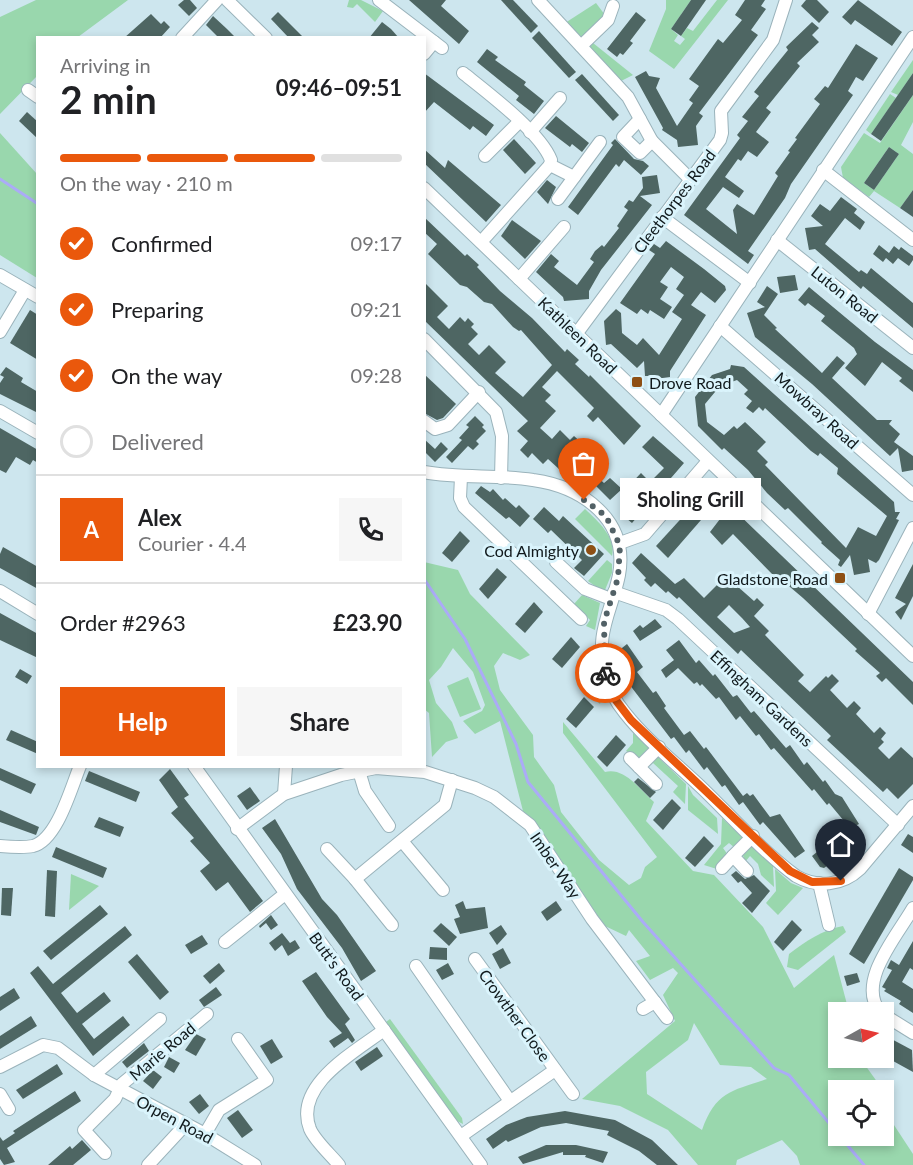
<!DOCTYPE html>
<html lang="en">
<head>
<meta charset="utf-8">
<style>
	body { margin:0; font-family:Lato,sans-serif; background:#f6f6f6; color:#202124; height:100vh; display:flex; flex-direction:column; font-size:22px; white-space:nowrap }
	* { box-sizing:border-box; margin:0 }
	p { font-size:20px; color:#757577 }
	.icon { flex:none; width:33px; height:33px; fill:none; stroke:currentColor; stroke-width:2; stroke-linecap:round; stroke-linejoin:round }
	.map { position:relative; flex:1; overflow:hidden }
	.side { position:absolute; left:36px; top:36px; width:390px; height:732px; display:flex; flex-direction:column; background:#fff; border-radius:0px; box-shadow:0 3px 9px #0003 }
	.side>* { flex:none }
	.needle { width:39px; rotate:82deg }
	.fabs { position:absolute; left:828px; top:1002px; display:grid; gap:12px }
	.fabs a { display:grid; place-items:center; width:66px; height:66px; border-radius:0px; background:#fff; box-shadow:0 3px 9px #0003; font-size:30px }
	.pin { position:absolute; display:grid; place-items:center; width:51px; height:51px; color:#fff; margin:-62px -26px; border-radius:50% 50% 50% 0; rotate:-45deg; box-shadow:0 0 6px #0007 }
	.pin .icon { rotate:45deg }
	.courier { position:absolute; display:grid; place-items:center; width:60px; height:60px; margin:-30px; border:4px solid #ea580c; border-radius:50%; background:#fff; color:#222; box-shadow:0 2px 8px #0007 }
	.bubble { position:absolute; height:42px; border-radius:0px; background:#fff; box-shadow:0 3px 9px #0003; font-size:20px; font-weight:700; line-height:42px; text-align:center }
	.overview em { font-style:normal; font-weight:700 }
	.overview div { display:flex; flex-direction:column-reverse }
	.overview { display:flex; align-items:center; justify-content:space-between; height:102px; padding:0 24px }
	h1 { font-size:39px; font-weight:700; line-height:45px }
	.bar { display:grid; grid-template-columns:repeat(4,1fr); gap:9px 6px; align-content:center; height:72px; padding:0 24px }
	.bar i { height:8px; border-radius:4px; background:#e0e0e0 }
	.bar .on { background:#ea580c }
	.bar p { grid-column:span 4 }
	.line { display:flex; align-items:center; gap:15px; padding:0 24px; border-top:2px solid #e0e0e0 }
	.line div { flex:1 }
	.round { display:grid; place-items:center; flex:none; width:63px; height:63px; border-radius:0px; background:#f6f6f6 }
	ol { padding:0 24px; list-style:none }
	li { display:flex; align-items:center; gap:18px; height:66px }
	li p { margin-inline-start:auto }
	li .icon { padding:6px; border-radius:50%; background:#ea580c; color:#fff; stroke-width:4 }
	li:last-child { color:#757577 }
	li i { width:33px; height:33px; border:3px solid #e0e0e0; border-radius:50% }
	.primary-button { display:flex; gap:12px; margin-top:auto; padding:12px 24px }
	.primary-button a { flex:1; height:69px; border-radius:0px; background:#ea580c; color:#fff; font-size:24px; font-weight:700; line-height:69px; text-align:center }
	.primary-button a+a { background:#f6f6f6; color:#202124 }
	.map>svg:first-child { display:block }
	.green { fill:#99d7ad; fill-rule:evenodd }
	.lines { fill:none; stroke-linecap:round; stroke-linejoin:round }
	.stream { stroke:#ababf7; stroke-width:3 }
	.building { fill:#4e6663; fill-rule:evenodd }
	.minor-casing { stroke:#9ab3bb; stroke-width:14 }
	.minor { stroke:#fff; stroke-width:12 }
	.done { stroke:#526166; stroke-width:6; stroke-dasharray:0 10.8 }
	.route { stroke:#ea580c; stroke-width:8 }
	.poi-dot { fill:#8e5015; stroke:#daf4fc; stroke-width:2 }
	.labels { text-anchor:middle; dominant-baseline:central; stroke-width:6; stroke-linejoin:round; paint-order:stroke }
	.street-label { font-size:16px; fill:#10191c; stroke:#daf4fc }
	.poi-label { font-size:16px; fill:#10191c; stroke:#daf4fc; text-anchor:end }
</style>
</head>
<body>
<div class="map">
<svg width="913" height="1165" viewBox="0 0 913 1165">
	<rect width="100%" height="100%" fill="#cde6ee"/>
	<g class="green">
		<path d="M36,0H128L78,37L38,38L37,76L0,114V17Z"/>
		<path d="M349,0H361L383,11L375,22L357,4L353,8L347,7Z"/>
		<path d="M666,0H691L671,29L678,35L674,41L680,45L685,39L681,36L687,28L693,31L717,0H728L674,69L649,51L666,9Z"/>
		<path d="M596,3L605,15L582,38L565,23Z"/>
		<path d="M593,43L633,75L619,82L591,53L590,47Z"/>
		<path d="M913,60V73L898,95L891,92Z"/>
		<path d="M890,94L896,98L871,134L866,130Z"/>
		<path d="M913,95V122L901,145L913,154V190L900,208L874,191L869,197L843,178L841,167L864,133L880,143ZM889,147L899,154L874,190L864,183Z"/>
		<path d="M0,133L37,174V278L0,255Z"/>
		<path d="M585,509C597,520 617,538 612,556L575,519Z"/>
		<path d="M607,560L612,564V573L605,590L602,591L588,581Z"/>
		<path d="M424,562L458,570L470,594L530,655L520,660L503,653L494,666L500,690L533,735L534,757L554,785L561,812L599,860L629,885L641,878L645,867L657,857L563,733V722L605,772C625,767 640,790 654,802L646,821L693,871L714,875L763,927L794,988L834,955L849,1012H838V1058H860L883,1090H838V1136H884V1092L892,1122L913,1154V1165H800L797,1156L782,1140L737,1160L736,1165H698L668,1130L620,1106L582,1099L675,1021L663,995L678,973L673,968L650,980L636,961L650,956L629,930L626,936L605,926L523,811L500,721L475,734L463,721L482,711L485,705L473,672L453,648L441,667L429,680L436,703L452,722L458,738L446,742L432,757L429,713L424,709ZM694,1023L720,1065L751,1067L767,1079C732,1091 716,1091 702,1130L647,1094L646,1072L688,1040Z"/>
		<path d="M582,595L600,603L595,630L586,626L590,620L574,604Z"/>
		<path d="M597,669L603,692L600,704L580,684Z"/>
		<path d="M468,677L481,709L460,717L447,686Z"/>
		<path d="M633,733L650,748L639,759L626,751L633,743Z"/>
		<path d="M657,756L686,784L685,804L673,792L678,786L653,763L647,768L646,764Z"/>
		<path d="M688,786L693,795L717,818L718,834L688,810Z"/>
		<path d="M722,818L742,837V842L735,848L729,843L723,848L728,855L720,870L704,865L721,844Z"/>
		<path d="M751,846L773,866L774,887L761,875L758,864L750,856L745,862L742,852Z"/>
		<path d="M775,869L791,883L803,888L778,915L766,903L776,891Z"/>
		<path d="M71,874L99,886L69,910Z"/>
		<path d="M843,926L846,932L798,970L787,967L789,954C806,941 822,930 843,926Z"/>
		<path d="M390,1019L462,1118L463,1124L457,1121L386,1022Z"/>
	</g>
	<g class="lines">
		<g class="stream">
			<path d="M0,179L38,204"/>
			<path d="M424,579L465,639L516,744L528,782L643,922L774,1068L789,1075L864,1165"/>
		</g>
	</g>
	<g class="building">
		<path d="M184,0H190L197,8L189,16L178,5Z"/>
		<path d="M409,0H446L441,6L469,31L459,44Z"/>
		<path d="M501,0H513L538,26L531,33Z"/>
		<path d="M691,0H706L681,36L671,29Z"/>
		<path d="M745,0H765L761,6L766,9L751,30L758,35L699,113L703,116L696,126L698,145L678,147L677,140L662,130L663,128L635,77L646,71L649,76L660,78L656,88L677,126L693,103L689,100L699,86L689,79L718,39L723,43L742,20L735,15Z"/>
		<path d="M806,0H817L829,12L819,23L801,6Z"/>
		<path d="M858,0L902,32L892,46L855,20L851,25L842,17Z"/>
		<path d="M278,12L304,38H289L271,19Z"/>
		<path d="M636,12L646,20L630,41L633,43L623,55L620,53L617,57L607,49Z"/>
		<path d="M151,14L161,24L164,21L170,27L160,38H124Z"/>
		<path d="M213,16L227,29L236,38H219L206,25Z"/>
		<path d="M382,22L391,29L399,38H369Z"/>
		<path d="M812,22L819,28L812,35L819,42L797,63L800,66L766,108L771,112L756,132L769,142L757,157L748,151L741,161L738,159L725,177L744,191L739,198L723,187L706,209L737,234L733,210L737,204L754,215L778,176L775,173L790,152L788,151L797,139L795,138L820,104L814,99L825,86L828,88L856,44L878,58L863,81L856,77L848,91L853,95L791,184L785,198L748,251L754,255L748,264L684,215L740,138L737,135L748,121L742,117L759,96L754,92L788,50L786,47Z"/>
		<path d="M539,31L576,72L569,78L532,38Z"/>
		<path d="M487,49L498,57L495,60L526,82L524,85L544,101L534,114L516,100L519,96L477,62Z"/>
		<path d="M424,73L494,125L486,136L473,126L470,130L434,102L424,113Z"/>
		<path d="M913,73V95L881,141L871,134Z"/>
		<path d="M582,74L619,115L613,121L575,80Z"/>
		<path d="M27,112L38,122V139L19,121Z"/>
		<path d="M556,116L589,143L582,152L572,144L570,147L545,128Z"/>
		<path d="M514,139L536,163L525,174L503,150Z"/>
		<path d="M615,139L634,159L643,161L649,166L641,175L624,160L619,167L616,164L578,215L568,207L613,145L611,143Z"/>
		<path d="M889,147L899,154L874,190L864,183Z"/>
		<path d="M424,149L445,168L448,160L501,205L486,222L424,163Z"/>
		<path d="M657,175L660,193L640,196L652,205L601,270L589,291V299L564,301L563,297L536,272L551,254L559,261L554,267L577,285L594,262L590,259L595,251L602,245L604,247L619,228L617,226L628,210L624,207L629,200L633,202L643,188L642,177Z"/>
		<path d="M547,180L556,187L548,204L537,192Z"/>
		<path d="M913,190V217L900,208Z"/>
		<path d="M841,197L857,209L854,213L865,222L860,230L845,218L825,244L859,272L861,270L867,274L871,268L913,303V328L863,286L861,289L815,249L809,250L805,228L823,226L811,216L820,204L830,211Z"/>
		<path d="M424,217L465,256L467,254L479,265L477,267L500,291L532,318L565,352L567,349L579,360L575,364L589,377L590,375L641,426L624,445L598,417L593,422L587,416L594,408L557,371L542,387L551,395L545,401L556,411L540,428L552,439L560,430L570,440L574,436L584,445L581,449L591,460L585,466L604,483L610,478L622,489L610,500L593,483L590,486L563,465L559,469L548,459L543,464L532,453L528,458L520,450L528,441L517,431L528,421L424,320V282L448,306L437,317L449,329L460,317L465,322L468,318L474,324L471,327L478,334L468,344L479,355L489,345L506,362L495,373L523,397L552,365L521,330L519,331L513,327L492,304L484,302L467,287L460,285L428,254L437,244L424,232Z"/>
		<path d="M512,220L541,241L525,259L501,236Z"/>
		<path d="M666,241L704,269L725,286L726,290L715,303L701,292L691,305L706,315L670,371V377L648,380V376H645L644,361L637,368L611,344L606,345L604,321L616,309L621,313L622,333L637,345L643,338L659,355L682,319L672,312L684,295L676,289L684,277L671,267L660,282L668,287L660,299L672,307L664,319L650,310L648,314L641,309L637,314L620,303L655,254L649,250L654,244L660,248Z"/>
		<path d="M879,245L889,253L894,246L899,250L901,247L913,256V260L909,266L898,258L893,264L886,258L883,262L873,254Z"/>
		<path d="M795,275L798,290L780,293L777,277Z"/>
		<path d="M767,286L778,294L764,315L777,328L775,329L822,373L837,356L845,363L832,378L877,420H892L889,424L900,434L894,442L913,456V470L902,472L898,448L890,456L812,384L755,337L747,313L765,307L757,302Z"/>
		<path d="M809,287L875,342L913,370V392L899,381L902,378L882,362L865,386L845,368L857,354L854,348L821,321L825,316L808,303L805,306L798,300Z"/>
		<path d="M30,310L38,315V360L10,343Z"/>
		<path d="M731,365L744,367L894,502L895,512H900L896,519L899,520L879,560L876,563L868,559L870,572L854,575L850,555L841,567L838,565L840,560L821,543L822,542L788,508L785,510L767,493L748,470L724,448L722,450L698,426L695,397L712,375L730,369ZM737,380L748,390L744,394L752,401L746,408L753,413L759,407L763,411L765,408L811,451L818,456L820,453L838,468L837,474L887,516L876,536L858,527L846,548L765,465L768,462L757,451L766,442L745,422L737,429L734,426L724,435L707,422L705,404L720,386Z"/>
		<path d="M6,367L23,378L21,382L38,392V413L0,394V383L4,377L0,375Z"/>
		<path d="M424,374L456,404L443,418L437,420L424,413Z"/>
		<path d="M475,416L484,425L482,427L486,431L476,441L479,444L473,450L468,446L452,463L446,457L462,440L459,438L469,427L466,425Z"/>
		<path d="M0,428L38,450V463L33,460L30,465L16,457L6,473L0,470Z"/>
		<path d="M653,436L684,463L632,523L621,514L631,503L622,493L641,473L650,482L664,468L642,447Z"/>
		<path d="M424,439L435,449L441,442L448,449L435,462L424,451Z"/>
		<path d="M481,486L490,492L493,489L503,500L505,498L516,508L519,505L530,516L520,527L509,517L506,519L475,493Z"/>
		<path d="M710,487L721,497L668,558L656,546Z"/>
		<path d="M730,506L913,682V705L886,678L882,682L876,676L880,673L855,651L857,649L803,598L777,576L776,578L733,534L722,545L710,532Z"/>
		<path d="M544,507L559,521L563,516L604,554L584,576L574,568L582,560L551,530L548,533L533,519Z"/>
		<path d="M460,531L470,541L452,562L442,553Z"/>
		<path d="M3,547L38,567V589L0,568V554Z"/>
		<path d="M641,553L675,584L684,578L704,598L724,578L726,580L728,578L754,601L757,598L764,605L754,616L769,631L765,635L804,675L798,681L810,692L826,676L828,678L832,674L839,681L830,690L847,708L854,701L861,708L856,714L874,733L880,727L886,733L881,739L884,742L878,748L889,759L901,747L913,758V784L898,799L887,788L883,792L827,740L831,736L741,650L738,654L679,597L677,599L668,591L666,593L655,583L651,587L644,580L646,578L632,563ZM729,605L742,618L750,627L734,633L717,617Z"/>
		<path d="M913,564V596L901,620L895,612L906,604L895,598Z"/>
		<path d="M497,568L507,577L488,599L479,589Z"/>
		<path d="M534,602L543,612L525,633L515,624Z"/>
		<path d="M0,613L38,634V658L0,640Z"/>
		<path d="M655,619L662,627L640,641L633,631L640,625L643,628Z"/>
		<path d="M571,637L580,647L562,668L552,659Z"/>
		<path d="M679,640L696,663L699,660L713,676L715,674L733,697L737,695L751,713L754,711L786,748L790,745L804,765L807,762L823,782L825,780L835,794L842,797L859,824L855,826L863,837L861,839L865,844L837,863L835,860L824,868L820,867L812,856L822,848L825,852L849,835L841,823L844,821L829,803L827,805L814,789L812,791L774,748L771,750L759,734L756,736L740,716L736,720L719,697L716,699L702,684L700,686L697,682L694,684L678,668L666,678L661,670L674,660L666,650Z"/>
		<path d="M627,644L643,667L637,672L653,693L656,691L666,706L664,708L684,735L690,731L704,749L706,747L743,796L747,793L750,796L753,794L770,817L780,814L805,851L795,858L763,822L760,825L743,802L739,805L725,785L722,787L707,767L704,770L689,750L686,753L674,737L671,739L626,680L630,677L624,669L627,666L617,652Z"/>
		<path d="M20,669L32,676L27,684L15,677Z"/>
		<path d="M584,697L594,707L576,728L566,719Z"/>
		<path d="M11,730L38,742V754L6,740Z"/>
		<path d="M616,735L626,745L607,767L597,757Z"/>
		<path d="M0,768L36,784L31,794L0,780Z"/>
		<path d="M170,769L189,795L184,798L263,901L250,912L228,882L216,891L200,871L210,863L190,841L194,838L171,813L178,807L159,780Z"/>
		<path d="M89,771L140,792L136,802L85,781Z"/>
		<path d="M638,778L656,792L650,798L634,782Z"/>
		<path d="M250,787L260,801L247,810L237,796Z"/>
		<path d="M672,799L681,808L663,830L653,820Z"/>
		<path d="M0,810L39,827L36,835L0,822Z"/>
		<path d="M99,817L124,827L120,837L94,827Z"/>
		<path d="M275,819L322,899L337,915L376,971L361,981L342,948L297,889L281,854L262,828Z"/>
		<path d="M908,834L913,837V853L901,845Z"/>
		<path d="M704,836L714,846L695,867L685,858Z"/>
		<path d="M56,847L107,868L103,878L52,857Z"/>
		<path d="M899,868L913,877V880L864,964L849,954Z"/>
		<path d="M47,870L57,871L55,917L45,916Z"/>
		<path d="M736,871L745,879L754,875L770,891L752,913L742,903L752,893L741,881L738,883L731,875Z"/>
		<path d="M2,888H13L11,916L1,915Z"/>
		<path d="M463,901L466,909L485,907L488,928L460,934L454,919L460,917L455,905Z"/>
		<path d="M556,901L562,910L547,921L541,912Z"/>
		<path d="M100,905L108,914L51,960L43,951Z"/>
		<path d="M271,915L278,925L271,930L266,923L260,928L259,926Z"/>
		<path d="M792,920L802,930L783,951L774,942Z"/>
		<path d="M441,923L457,937L449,946L433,931Z"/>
		<path d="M501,925L507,934L497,945L489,933Z"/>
		<path d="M125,926L132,935L61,993L77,1013L104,992L111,1001L82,1024L94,1039L123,1016L130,1025L93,1056L30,973L38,966L53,984Z"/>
		<path d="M282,933L290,943L295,940L300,948L288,956L282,945L275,951L269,943Z"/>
		<path d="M202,935L208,944L191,954L185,945Z"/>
		<path d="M913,941V970L910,968L902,982L913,989V1013L899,1004L901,1001L884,991L886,989L882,987L892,970L887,968L891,960L899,965Z"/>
		<path d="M430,947L447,948V960L429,959Z"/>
		<path d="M503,948L511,963L500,969L492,954Z"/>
		<path d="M137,954L169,992L160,1000L128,962Z"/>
		<path d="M219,963L225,971L210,984L203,976Z"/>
		<path d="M448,963L454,974L442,980L436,970Z"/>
		<path d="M316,972L350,1019L345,1024L355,1040L352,1043L348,1038L334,1048L329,1041L342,1033L327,1017L302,981Z"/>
		<path d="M857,973L860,982L847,986L844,976Z"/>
		<path d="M216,987L222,995L204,1007L199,1000Z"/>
		<path d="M14,988L20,998L0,1011V997Z"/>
		<path d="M31,1016L37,1026L0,1049V1036Z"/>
		<path d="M196,1034L206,1039L196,1056L185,1050Z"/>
		<path d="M884,1035L912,1050L913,1072L884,1056Z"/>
		<path d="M272,1039L283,1057L271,1064L260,1046Z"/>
		<path d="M144,1043L149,1051L127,1068L122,1062Z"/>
		<path d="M377,1047L383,1056L361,1071L355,1062Z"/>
		<path d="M169,1057L180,1063L174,1073L164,1067Z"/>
		<path d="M57,1064L63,1074L23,1099L16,1090Z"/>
		<path d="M153,1070L162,1077L153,1089L143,1081Z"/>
		<path d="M75,1091L81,1101L7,1148L15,1162L4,1165L0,1159V1137L3,1141L15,1133L13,1131Z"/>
		<path d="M200,1094L209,1106L199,1114L189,1102Z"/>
		<path d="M238,1110L253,1130L242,1138L227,1118Z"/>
		<path d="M565,1111L615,1120L652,1140L678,1165H657L639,1151L607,1135L609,1131L566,1123L541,1127L508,1142L506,1140L493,1149L486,1139L506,1125L527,1117Z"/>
		<path d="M82,1140L91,1150L73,1165H48L70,1146L72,1149Z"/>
		<path d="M546,1145H576L608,1152L603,1163L585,1157L586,1155H563V1152L523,1164L518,1157Z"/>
	</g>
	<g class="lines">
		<defs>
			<g id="minor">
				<path d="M227,0L266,38"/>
				<path d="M379,0L442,48"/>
				<path d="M538,0L628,97L652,141L690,179"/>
				<path d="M182,38L217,0"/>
				<path d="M581,46L608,20L613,6"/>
				<path d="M424,54L434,42"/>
				<path d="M463,73C488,93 540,132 551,160L550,165L481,242"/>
				<path d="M28,90L38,97"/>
				<path d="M640,119L623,137L640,153L652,141"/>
				<path d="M530,132L560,98"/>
				<path d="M485,156L519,122"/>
				<path d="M550,165L574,177"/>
				<path d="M823,170L913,240"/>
				<path d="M424,188L913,656"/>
				<path d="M558,199L600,142"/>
				<path d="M662,217L750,283"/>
				<path d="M777,240L913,348"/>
				<path d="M0,275L38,297"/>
				<path d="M519,279L564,227"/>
				<path d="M720,326L913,495"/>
				<path d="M0,332L25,290"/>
				<path d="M577,333L720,140L722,133L721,111L773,40L786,0"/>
				<path d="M424,339L496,412L502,436L501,478"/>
				<path d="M0,411L38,433"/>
				<path d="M661,415L913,37"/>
				<path d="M424,421L435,429L448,425L479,392"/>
				<path d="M424,472C461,479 497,474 533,480C583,487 629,520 619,575C611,614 594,633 606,677C609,690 616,702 625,713C647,741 677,764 703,789C733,818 762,851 796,876C817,888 842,886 860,869L913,806"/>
				<path d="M461,477L460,498L464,507L581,619"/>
				<path d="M620,543L645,534L708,461"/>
				<path d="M556,562L585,589L611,599"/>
				<path d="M0,591L38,614"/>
				<path d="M614,592L666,610L678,619L898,825"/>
				<path d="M868,614L913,528"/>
				<path d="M630,758L656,784"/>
				<path d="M194,766L481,1165"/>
				<path d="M639,767L659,747"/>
				<path d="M359,771L365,791L389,826"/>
				<path d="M284,794L286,766"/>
				<path d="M237,829L284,794L341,775L376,768L425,772L475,788L494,797L530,825L592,919L667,1018"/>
				<path d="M402,841L443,890"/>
				<path d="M0,846C11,847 23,848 33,846C57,840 71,788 80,766"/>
				<path d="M327,849L355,879L392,925"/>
				<path d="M722,868L733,856"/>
				<path d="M747,871L733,856L753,836"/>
				<path d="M355,879L445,805L452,780"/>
				<path d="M819,883L829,925"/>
				<path d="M225,942L285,894"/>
				<path d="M475,959L573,1094"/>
				<path d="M416,966L510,1101"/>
				<path d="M643,1009L655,1002"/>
				<path d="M880,1012C856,982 897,936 913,908"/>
				<path d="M884,1015L913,1033"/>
				<path d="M0,1067L43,1045L58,1048L94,1075L205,1134L255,1165"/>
				<path d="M94,1075L160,1019"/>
				<path d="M0,1094L9,1109"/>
				<path d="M205,1134L219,1110L267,1080L238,1039"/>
				<path d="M461,1136L555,1070"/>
				<path d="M105,1153L84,1130L115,1099L122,1084L207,1014"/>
				<path d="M148,1165L186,1124"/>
				<path d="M339,1165C331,1155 315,1141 310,1129C293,1085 355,1052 384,1030"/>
			</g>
		</defs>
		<use href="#minor" class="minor-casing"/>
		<use href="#minor" class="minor"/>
	</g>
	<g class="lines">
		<path class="done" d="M584,500L606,516L620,546L618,578L604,622L605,673"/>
		<path class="route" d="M605,673L615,699L631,720L790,871L812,882L841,881"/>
	</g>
	<g class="poi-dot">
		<rect x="631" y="376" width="12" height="12" rx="3"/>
		<circle cx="591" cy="550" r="6"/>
		<rect x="834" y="572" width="12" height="12" rx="3"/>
	</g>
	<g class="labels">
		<g class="street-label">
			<text transform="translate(674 201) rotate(-53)">Cleethorpes Road</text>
			<text transform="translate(845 294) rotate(39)">Luton Road</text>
			<text transform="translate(578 335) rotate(44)">Kathleen Road</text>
			<text transform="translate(817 410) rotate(42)">Mowbray Road</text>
			<text transform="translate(762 698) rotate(43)">Effingham Gardens</text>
			<text transform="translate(556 865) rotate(56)">Imber Way</text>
			<text transform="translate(337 966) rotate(54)">Butt's Road</text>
			<text transform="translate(515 1015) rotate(54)">Crowther Close</text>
			<text transform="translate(162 1051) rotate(-40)">Marie Road</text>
			<text transform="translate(175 1119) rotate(28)">Orpen Road</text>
		</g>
		<g class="poi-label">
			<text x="649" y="382" text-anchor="start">Drove Road</text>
			<text x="579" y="550">Cod Almighty</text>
			<text x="828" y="578">Gladstone Road</text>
		</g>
	</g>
</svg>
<div class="fabs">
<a><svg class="needle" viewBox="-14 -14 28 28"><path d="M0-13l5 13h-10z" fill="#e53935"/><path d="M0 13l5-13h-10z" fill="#757577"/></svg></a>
<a><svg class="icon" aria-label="locate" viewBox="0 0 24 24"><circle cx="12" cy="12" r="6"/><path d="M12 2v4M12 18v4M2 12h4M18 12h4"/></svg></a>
</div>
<div class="pin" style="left:584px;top:500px;background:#ea580c"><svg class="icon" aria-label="bag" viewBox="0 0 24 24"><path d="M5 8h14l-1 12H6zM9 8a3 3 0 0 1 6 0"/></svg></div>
<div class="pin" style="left:841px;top:881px;background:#1f2937"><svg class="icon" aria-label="home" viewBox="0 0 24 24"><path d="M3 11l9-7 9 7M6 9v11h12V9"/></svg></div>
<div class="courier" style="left:605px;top:673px"><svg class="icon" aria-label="bike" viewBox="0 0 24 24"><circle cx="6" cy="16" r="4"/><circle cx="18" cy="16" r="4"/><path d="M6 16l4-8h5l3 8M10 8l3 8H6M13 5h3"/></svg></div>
<div class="bubble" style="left:620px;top:478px;width:141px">Sholing Grill</div>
<section class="side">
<div class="overview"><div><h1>2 min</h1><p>Arriving in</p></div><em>09:46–09:51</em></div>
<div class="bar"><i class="on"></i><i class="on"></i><i class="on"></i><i></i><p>On the way · 210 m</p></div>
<ol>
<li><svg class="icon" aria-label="check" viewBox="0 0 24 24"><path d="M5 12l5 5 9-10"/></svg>Confirmed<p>09:17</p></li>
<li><svg class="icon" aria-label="check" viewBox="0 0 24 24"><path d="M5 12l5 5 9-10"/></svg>Preparing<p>09:21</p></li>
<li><svg class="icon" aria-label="check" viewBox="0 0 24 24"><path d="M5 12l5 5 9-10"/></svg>On the way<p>09:28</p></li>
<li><i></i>Delivered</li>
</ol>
<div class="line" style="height:108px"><b class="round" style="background:#ea580c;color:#fff">A</b><div><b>Alex</b><p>Courier · 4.4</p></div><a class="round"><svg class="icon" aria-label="phone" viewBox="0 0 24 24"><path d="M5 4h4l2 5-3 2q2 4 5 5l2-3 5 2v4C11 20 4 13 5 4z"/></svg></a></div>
<div class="line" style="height:78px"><div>Order #2963</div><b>£23.90</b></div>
<div class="primary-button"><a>Help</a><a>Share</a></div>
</section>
</div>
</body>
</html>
